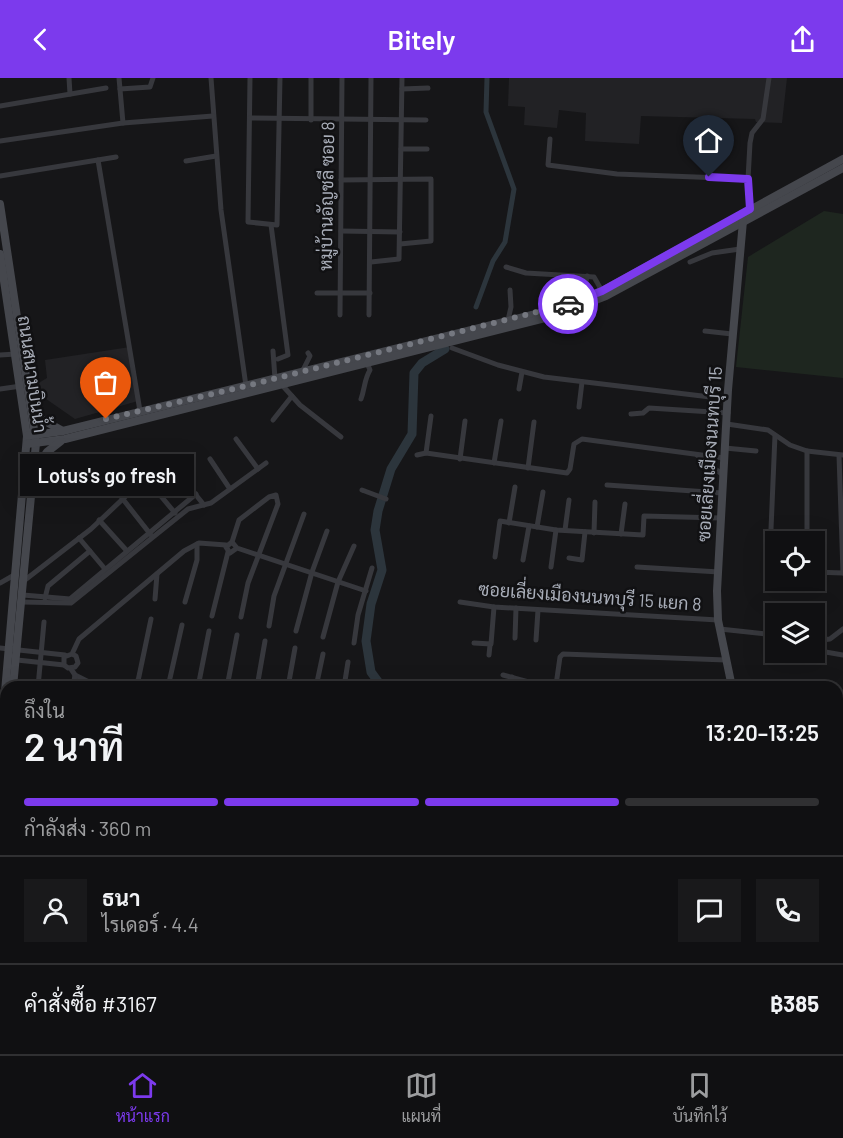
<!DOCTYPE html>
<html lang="th">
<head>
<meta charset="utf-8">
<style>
	body { margin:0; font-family:Barlow,Sarabun,sans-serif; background:#19191b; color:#f1f3f6; height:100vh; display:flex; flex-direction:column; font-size:22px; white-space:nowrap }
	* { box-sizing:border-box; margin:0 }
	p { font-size:20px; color:#9c9d9f }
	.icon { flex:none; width:33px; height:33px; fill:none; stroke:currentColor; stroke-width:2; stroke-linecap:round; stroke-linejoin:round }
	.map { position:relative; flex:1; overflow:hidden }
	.drawer { position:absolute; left:0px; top:603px; width:843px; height:374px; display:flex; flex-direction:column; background:#101012; border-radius:18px 18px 0 0; box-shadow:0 6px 24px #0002,0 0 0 2px #303032 }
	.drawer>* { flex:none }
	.tools { position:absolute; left:765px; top:453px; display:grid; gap:12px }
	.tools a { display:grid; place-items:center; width:60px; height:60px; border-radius:0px; background:#101012; box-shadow:0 6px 24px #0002,0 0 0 2px #303032; font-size:30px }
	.pin { position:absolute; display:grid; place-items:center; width:51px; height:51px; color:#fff; margin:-62px -26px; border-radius:50% 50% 50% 0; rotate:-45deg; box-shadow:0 0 6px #0007 }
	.pin .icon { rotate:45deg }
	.courier { position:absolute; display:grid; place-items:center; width:60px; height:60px; margin:-30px; border:4px solid #7c3aed; border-radius:50%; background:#fff; color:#222; box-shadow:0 2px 8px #0007 }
	.bubble { position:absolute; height:42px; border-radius:0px; background:#101012; box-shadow:0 6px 24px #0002,0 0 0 2px #303032; font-size:20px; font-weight:600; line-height:42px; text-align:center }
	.head em { font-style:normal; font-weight:600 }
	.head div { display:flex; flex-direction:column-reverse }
	.head { display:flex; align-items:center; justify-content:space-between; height:102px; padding:0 24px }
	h1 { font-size:39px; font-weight:600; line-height:45px }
	.bar { display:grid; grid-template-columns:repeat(4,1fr); gap:9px 6px; align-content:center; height:72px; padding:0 24px }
	.bar i { height:8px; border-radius:4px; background:#303032 }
	.bar .current { background:#7c3aed }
	.bar p { grid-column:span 4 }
	.line { display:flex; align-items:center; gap:15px; padding:0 24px; border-top:2px solid #303032 }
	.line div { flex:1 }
	.round { display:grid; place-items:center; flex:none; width:63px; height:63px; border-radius:0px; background:#19191b }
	header { display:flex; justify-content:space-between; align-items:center; height:78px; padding:0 24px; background:#7c3aed; color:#fff; font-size:27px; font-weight:600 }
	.menu { display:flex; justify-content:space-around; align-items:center; height:84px; border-top:2px solid #303032; background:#101012; font-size:16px; color:#9c9d9f }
	.menu a { display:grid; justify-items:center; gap:3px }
	.menu .current { color:#7c3aed }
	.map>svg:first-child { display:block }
	.built { fill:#222225 }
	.green { fill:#1e261f }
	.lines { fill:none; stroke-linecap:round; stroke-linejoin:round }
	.canal { stroke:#2c353c; stroke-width:5 }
	.river { stroke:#2c353c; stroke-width:9 }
	.street { stroke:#37383d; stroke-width:5 }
	.secondary { stroke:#45474d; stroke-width:8 }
	.done { stroke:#757880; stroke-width:6; stroke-dasharray:0 10.8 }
	.route { stroke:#7c3aed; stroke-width:8 }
	.labels { text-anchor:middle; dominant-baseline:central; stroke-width:5; stroke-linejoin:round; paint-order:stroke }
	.street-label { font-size:18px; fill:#a8adb8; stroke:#111113 }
</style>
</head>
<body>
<header><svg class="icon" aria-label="back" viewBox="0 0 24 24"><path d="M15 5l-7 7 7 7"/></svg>Bitely<svg class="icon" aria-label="share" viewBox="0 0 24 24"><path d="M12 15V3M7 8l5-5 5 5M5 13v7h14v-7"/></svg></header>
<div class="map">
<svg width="843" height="976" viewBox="0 0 843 976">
	<rect width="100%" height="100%" fill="#161618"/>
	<g class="built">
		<path d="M509,0H787L782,45L756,44L755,41L641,38L639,66L585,63L586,35L559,32L557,50L524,47L525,29L508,28Z"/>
		<path d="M130,269L138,323L75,341L39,316L37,306L47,300L45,282Z"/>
	</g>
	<path class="green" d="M824,133L843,136V300L736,289L748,179Z"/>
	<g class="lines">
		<path class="canal" d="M476,229L493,183L505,164L514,111L486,34L487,0"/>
		<g class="river">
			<path d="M382,609L371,594L366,563L371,526L382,492L375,452L378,433L391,391L412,356L414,295L422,285L445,271"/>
			<path d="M144,976L154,970"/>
		</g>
		<g class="street">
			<path d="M69,0L70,16"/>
			<path d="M119,0L123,45"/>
			<path d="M211,0L221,132L246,308"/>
			<path d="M250,0L248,144L277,147L280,0"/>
			<path d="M120,11L150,9L153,0"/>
			<path d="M402,11L428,10"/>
			<path d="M0,28L106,10"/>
			<path d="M250,40L426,42"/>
			<path d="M311,42V0"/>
			<path d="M550,61L548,87L617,96L748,101"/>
			<path d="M0,63L123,45L213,38"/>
			<path d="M401,71H427"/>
			<path d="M98,82L140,333"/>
			<path d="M186,83L216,78"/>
			<path d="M0,98L116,79"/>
			<path d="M341,102L431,101V163L400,166"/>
			<path d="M750,131L748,101L750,65L752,55L763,41L769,0"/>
			<path d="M271,147L288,277L278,281"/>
			<path d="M341,153L400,154"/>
			<path d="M371,184L399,181L402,0"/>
			<path d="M690,184L712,175L740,171"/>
			<path d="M506,189L526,195L594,199L602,213"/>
			<path d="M563,214L585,209L587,198"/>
			<path d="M317,215H370"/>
			<path d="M544,218L563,214L562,198"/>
			<path d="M340,237L342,0"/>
			<path d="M369,237L371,0"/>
			<path d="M508,242L511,229L510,212"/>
			<path d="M705,253L732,256"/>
			<path d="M452,270L498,287L544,299L727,321"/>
			<path d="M273,273L275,301"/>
			<path d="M0,277L16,276"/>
			<path d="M302,294L310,278L308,275"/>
			<path d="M282,307L300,327L341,359"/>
			<path d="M0,311L21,308"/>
			<path d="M519,311L522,294"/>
			<path d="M361,321C365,310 364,302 370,292L367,285"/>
			<path d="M579,329L582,304"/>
			<path d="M631,336L643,335L649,330L728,335"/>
			<path d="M431,338L426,375L567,395L570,391L574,366L582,361L724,380"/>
			<path d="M273,342L292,318"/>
			<path d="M727,346L768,352L790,367L807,373L843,377"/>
			<path d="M236,361L258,391"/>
			<path d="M725,370L756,373"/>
			<path d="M417,377L426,375"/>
			<path d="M697,377L723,397"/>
			<path d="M839,377L843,495"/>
			<path d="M167,381L204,427"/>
			<path d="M210,381L230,411"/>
			<path d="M460,381L465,343"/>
			<path d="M494,385L501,343"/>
			<path d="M528,390L534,344"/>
			<path d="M145,399L175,435"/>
			<path d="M607,407L722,415"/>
			<path d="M362,412L386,421"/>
			<path d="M122,420L151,457"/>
			<path d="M99,442L127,473"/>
			<path d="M509,445L515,409"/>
			<path d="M537,449L543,414"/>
			<path d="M565,452L569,422"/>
			<path d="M594,455L595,424"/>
			<path d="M621,456L625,426"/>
			<path d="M79,460L105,491"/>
			<path d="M232,464L239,442L269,419L276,417L278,426L248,505L241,539"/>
			<path d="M807,464V373"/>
			<path d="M237,470L230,475L226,469L232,464L237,470L366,513"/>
			<path d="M495,479L500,443L556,452L643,457L644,438L721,440"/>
			<path d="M569,480L582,482L585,454"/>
			<path d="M523,482L529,448"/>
			<path d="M551,489L556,452"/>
			<path d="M637,489L719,494"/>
			<path d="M814,494L843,495"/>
			<path d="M769,498L775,357"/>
			<path d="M25,502L91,451L164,382"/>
			<path d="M0,505L16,496"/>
			<path d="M23,517L70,521L196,416"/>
			<path d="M45,520L48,508L90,473"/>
			<path d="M155,521L157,496"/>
			<path d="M22,524L71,525L188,431L211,425L266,385"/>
			<path d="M185,524L197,482V466"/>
			<path d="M460,524L494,529L718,542"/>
			<path d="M212,538L228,474"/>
			<path d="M151,541L138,603L142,609L169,605L214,609"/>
			<path d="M269,548L274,518L304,436"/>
			<path d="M720,551L776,557"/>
			<path d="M296,553L312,494L327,453"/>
			<path d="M323,559L338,504L354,468"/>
			<path d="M515,560L516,530"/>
			<path d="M536,562L538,532"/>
			<path d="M814,563L830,561L843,551"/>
			<path d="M354,565L358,537L372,490"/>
			<path d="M474,565L491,566L494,529"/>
			<path d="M0,570L65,577"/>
			<path d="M814,572L843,577"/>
			<path d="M72,576L76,578L78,585L75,589L68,590L64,587V579L72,576L79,561L184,473L199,465L226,467"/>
			<path d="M489,577L490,567"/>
			<path d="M17,582L64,587"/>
			<path d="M71,591L75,597L99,609"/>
			<path d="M503,597L536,606L556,607L560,579L563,576L726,582"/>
			<path d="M38,609L44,544"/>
			<path d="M73,609L75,597"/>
			<path d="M130,609L132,604L138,603"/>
			<path d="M168,609L182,547"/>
			<path d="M198,609L209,553"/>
			<path d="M227,609L237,557"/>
			<path d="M257,609L265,563"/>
			<path d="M288,609L295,570"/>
			<path d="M316,609L323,576"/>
			<path d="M344,609L348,584"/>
			<path d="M510,609L512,599"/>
			<path d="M839,738L843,740"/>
			<path d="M837,766L843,769"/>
			<path d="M0,768H6"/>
			<path d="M837,788L843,773"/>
			<path d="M837,804L843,807"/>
			<path d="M0,841H6"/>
			<path d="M841,849L843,843"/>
			<path d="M203,970V976"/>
			<path d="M445,970L454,976"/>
			<path d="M527,970L534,976"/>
			<path d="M14,976L16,970"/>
			<path d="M36,976L38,970"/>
			<path d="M87,976L89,970"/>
			<path d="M213,976L215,970"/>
			<path d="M302,976L303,970"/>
			<path d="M401,976L403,970"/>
		</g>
		<g class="secondary">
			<path d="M0,126L36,365L13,609"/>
			<path d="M0,176L27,358L0,672"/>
			<path d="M33,331L41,341L61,352"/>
			<path d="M27,358L63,353L552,232L602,213L843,81"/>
			<path d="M27,366L65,361L557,237L606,218L843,90"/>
			<path d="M37,389L47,374L61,363"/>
			<path d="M732,609L718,542L717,513L728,312L743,143"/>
			<path d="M0,741L6,682"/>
			<path d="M0,904L6,913"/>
			<path d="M0,918L6,926"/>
			<path d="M94,970L107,976"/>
			<path d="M112,970L125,976"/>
			<path d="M594,970V976"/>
		</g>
	</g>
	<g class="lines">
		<path class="done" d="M106,341L246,308L568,226"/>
		<path class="route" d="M568,226L602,213L750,131L748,101L709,99"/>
	</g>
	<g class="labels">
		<g class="street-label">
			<text transform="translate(326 118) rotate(-89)">หมู่บ้านอัญชลี ซอย 8</text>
			<text transform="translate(33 296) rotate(82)">ถนนสนามบินน้ำ</text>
			<text transform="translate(709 376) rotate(-86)">ซอยเลี่ยงเมืองนนทบุรี 15</text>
			<text transform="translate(590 518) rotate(4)">ซอยเลี่ยงเมืองนนทบุรี 15 แยก 8</text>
		</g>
	</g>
</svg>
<div class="tools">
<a><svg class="icon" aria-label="locate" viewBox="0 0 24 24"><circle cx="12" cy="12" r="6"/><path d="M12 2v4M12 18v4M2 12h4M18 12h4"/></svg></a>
<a><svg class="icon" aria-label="layers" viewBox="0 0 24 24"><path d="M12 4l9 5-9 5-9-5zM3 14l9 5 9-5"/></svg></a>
</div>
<div class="pin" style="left:106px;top:341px;background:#ea580c"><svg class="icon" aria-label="bag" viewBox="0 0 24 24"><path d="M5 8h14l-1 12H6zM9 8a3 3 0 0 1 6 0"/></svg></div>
<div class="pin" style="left:709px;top:99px;background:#1f2937"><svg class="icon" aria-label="home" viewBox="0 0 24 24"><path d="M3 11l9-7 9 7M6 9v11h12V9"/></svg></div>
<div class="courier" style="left:568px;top:226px"><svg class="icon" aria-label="car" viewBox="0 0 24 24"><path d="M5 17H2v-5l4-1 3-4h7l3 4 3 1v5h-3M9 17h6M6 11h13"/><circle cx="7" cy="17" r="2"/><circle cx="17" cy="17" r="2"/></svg></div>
<div class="bubble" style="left:20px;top:376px;width:174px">Lotus's go fresh</div>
<section class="drawer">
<div class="head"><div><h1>2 นาที</h1><p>ถึงใน</p></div><em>13:20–13:25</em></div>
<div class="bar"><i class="current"></i><i class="current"></i><i class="current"></i><i></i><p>กำลังส่ง · 360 m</p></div>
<div class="line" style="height:108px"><a class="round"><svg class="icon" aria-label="person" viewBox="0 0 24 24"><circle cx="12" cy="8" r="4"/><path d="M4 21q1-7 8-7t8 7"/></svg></a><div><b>ธนา</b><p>ไรเดอร์ · 4.4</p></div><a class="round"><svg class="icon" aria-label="chat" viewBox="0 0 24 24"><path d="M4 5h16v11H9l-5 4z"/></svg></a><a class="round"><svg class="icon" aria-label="phone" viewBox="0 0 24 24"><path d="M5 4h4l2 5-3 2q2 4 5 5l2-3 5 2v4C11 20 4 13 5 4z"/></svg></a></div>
<div class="line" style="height:78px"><div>คำสั่งซื้อ #3167</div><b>฿385</b></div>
</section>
</div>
<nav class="menu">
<a class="current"><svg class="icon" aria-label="home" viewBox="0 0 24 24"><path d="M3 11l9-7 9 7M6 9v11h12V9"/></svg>หน้าแรก</a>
<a><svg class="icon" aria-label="map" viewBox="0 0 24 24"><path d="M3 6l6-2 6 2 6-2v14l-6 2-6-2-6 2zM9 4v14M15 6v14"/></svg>แผนที่</a>
<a><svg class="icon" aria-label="saved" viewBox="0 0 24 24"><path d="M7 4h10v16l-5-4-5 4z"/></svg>บันทึกไว้</a>
</nav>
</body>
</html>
